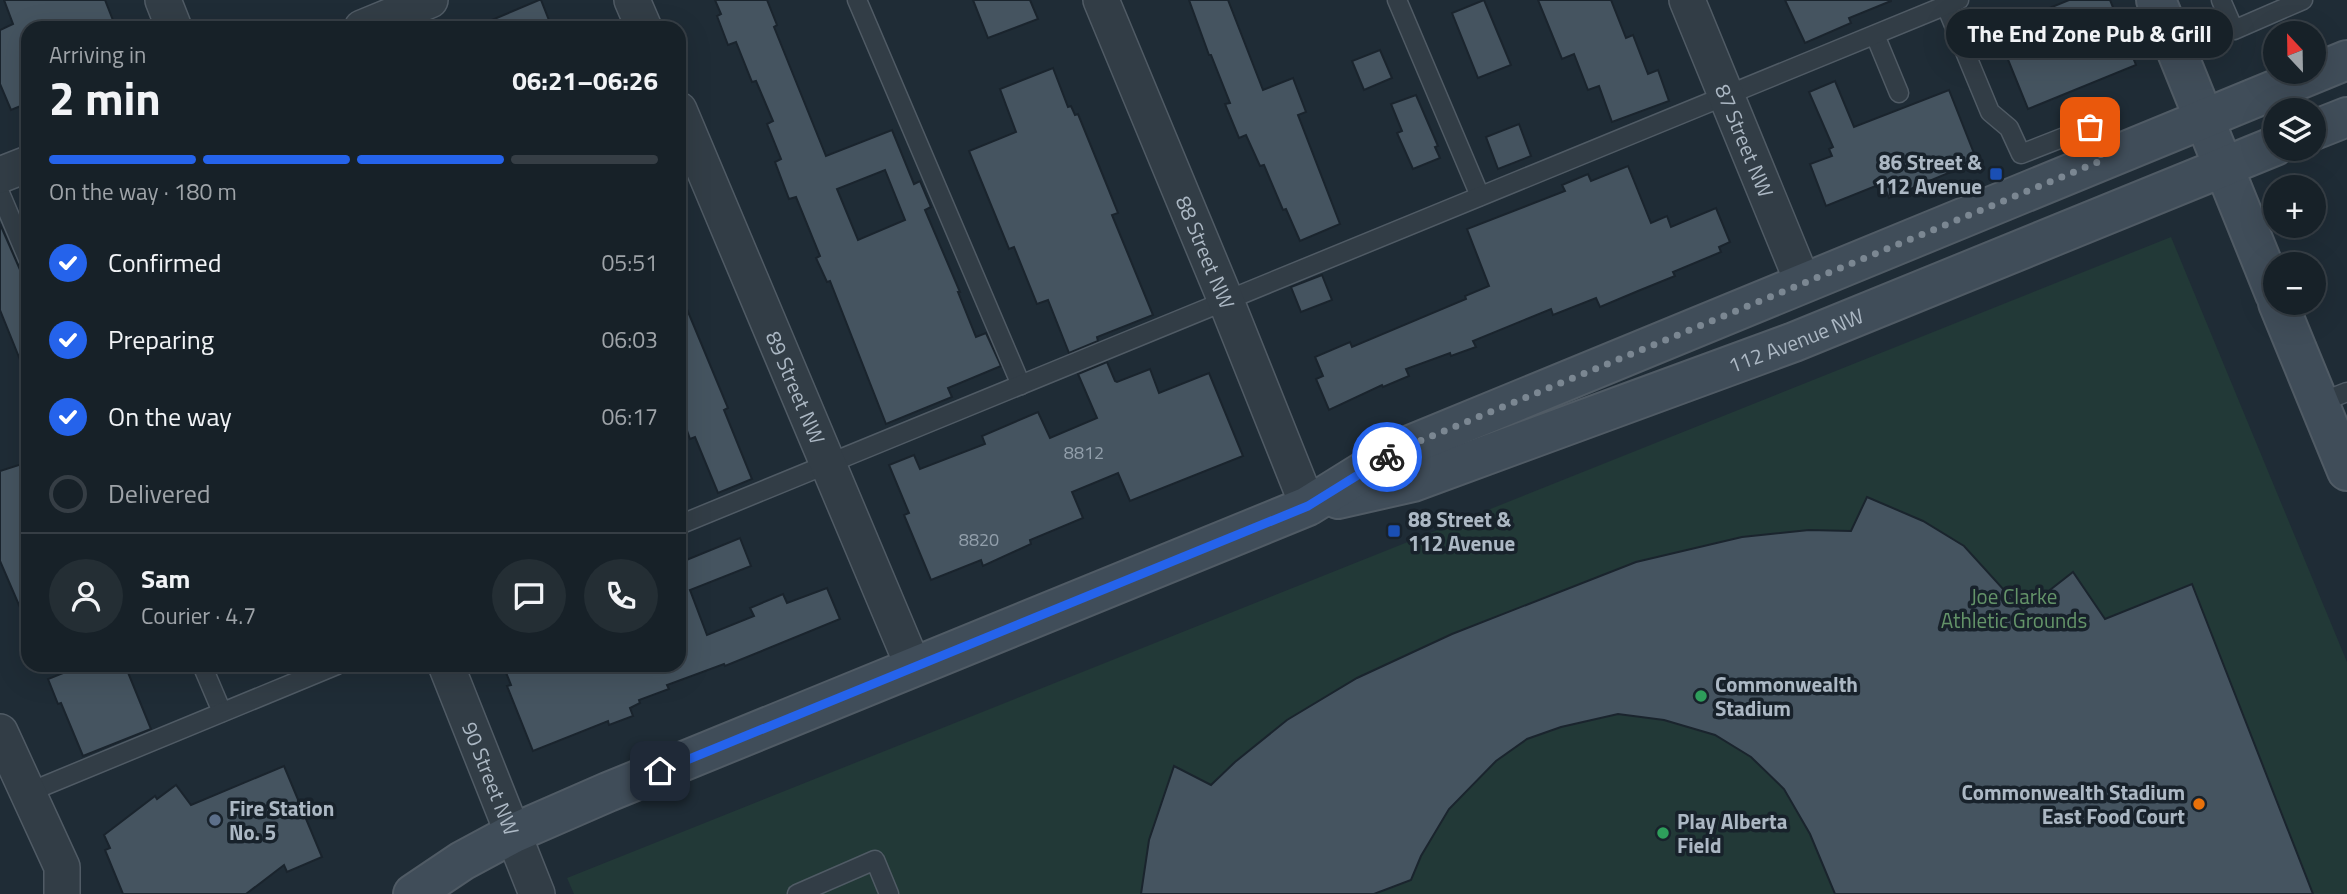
<!DOCTYPE html>
<html lang="en">
<head>
<meta charset="utf-8">
<style>
	body { margin:0; font-family:"Titillium Web",sans-serif; background:#242e34; color:#f1f3f6; height:100vh; display:flex; flex-direction:column; font-size:26px; white-space:nowrap }
	* { box-sizing:border-box; margin:0 }
	p { font-size:23px; color:#9ea3a8 }
	.icon { flex:none; width:38px; height:38px; fill:none; stroke:currentColor; stroke-width:2; stroke-linecap:round; stroke-linejoin:round }
	.map { position:relative; flex:1; overflow:hidden }
	.side { position:absolute; left:21px; top:21px; width:665px; height:651px; display:flex; flex-direction:column; background:#172128; border-radius:21px; box-shadow:0 7px 28px #0002,0 0 0 2px #363e45 }
	.side>* { flex:none }
	.needle { width:46px; rotate:338deg }
	.controls { position:absolute; left:2263px; top:21px; display:grid; gap:14px }
	.controls a { display:grid; place-items:center; width:63px; height:63px; border-radius:50%; background:#172128; box-shadow:0 7px 28px #0002,0 0 0 2px #363e45; font-size:35px }
	.pin { position:absolute; display:grid; place-items:center; width:60px; height:60px; color:#fff; margin:-30px; border-radius:14px; box-shadow:0 4px 10px #0006 }
	.courier { position:absolute; display:grid; place-items:center; width:70px; height:70px; margin:-35px; border:5px solid #2563eb; border-radius:50%; background:#fff; color:#222; box-shadow:0 2px 9px #0007 }
	.bubble { position:absolute; height:49px; border-radius:24px; background:#172128; box-shadow:0 7px 28px #0002,0 0 0 2px #363e45; font-size:23px; font-weight:700; line-height:49px; text-align:center }
	.overview em { font-style:normal; font-weight:700 }
	.overview div { display:flex; flex-direction:column-reverse }
	.overview { display:flex; align-items:center; justify-content:space-between; height:119px; padding:0 28px }
	h1 { font-size:46px; font-weight:700; line-height:52px }
	.bar { display:grid; grid-template-columns:repeat(4,1fr); gap:10px 7px; align-content:center; height:84px; padding:0 28px }
	.bar i { height:9px; border-radius:5px; background:#363e45 }
	.bar .on { background:#2563eb }
	.bar p { grid-column:span 4 }
	.line { display:flex; align-items:center; gap:18px; padding:0 28px; border-top:2px solid #363e45 }
	.line div { flex:1 }
	.round { display:grid; place-items:center; flex:none; width:74px; height:74px; border-radius:37px; background:#242e34 }
	ol { padding:0 28px; list-style:none }
	li { display:flex; align-items:center; gap:21px; height:77px }
	li p { margin-inline-start:auto }
	li .icon { padding:7px; border-radius:50%; background:#2563eb; color:#fff; stroke-width:4 }
	li:last-child { color:#9ea3a8 }
	li i { width:38px; height:38px; border:4px solid #363e45; border-radius:50% }
	.map>svg:first-child { display:block }
	.green { fill:#223937 }
	.building { fill:#455460; stroke:#1a242d; stroke-width:2; fill-rule:evenodd }
	.lines { fill:none; stroke-linecap:round; stroke-linejoin:round }
	.lane-casing { stroke:#505b65; stroke-width:21 }
	.street-casing { stroke:#505b65; stroke-width:38 }
	.secondary-casing { stroke:#505b65; stroke-width:42 }
	.lane { stroke:#323d46; stroke-width:18 }
	.street { stroke:#323d46; stroke-width:35 }
	.secondary { stroke:#404d59; stroke-width:38 }
	.done { stroke:#7b8792; stroke-width:7; stroke-dasharray:0 12.6 }
	.route { stroke:#2563eb; stroke-width:9 }
	.transit-dot { fill:#1a4fb4; stroke:#18222b; stroke-width:2.5 }
	.leisure-dot { fill:#2e9e5b; stroke:#18222b; stroke-width:2.5 }
	.food-dot { fill:#e8710a; stroke:#18222b; stroke-width:2.5 }
	.service-dot { fill:#5c6f8a; stroke:#18222b; stroke-width:2.5 }
	.labels { text-anchor:middle; dominant-baseline:central; stroke-width:7; stroke-linejoin:round; paint-order:stroke }
	.number-label { font-size:18px; fill:#929fab }
	.street-label { font-size:21px; fill:#acb8c4; stroke:#18222b }
	.poi-label { font-size:21px; font-weight:bold; fill:#acb8c4; stroke:#18222b; text-anchor:start }
	.park-label { font-size:21px; fill:#649469; stroke:#18222b }
</style>
</head>
<body>
<div class="map">
<svg width="2347" height="894" viewBox="0 0 2347 894">
	<rect width="100%" height="100%" fill="#1f2c36"/>
	<path class="green" d="M2171,237L2347,662V894H574L567,878Z"/>
	<g class="building">
		<path d="M4,0H105L116,28H28V103L11,110L0,84V30L13,24Z"/>
		<path d="M541,0L552,28H473L539,0Z"/>
		<path d="M715,0H767L777,25L774,27L826,156L892,130L914,184L920,181L931,207L925,210L960,292H958L976,337L986,333L1001,366L948,388L952,397L886,424L830,281L827,282L816,258L820,256L796,197L789,199L775,162L781,159L767,124L773,121L756,81L752,82L736,42L728,45L717,16L721,14ZM885,170L905,220L858,240L837,189Z"/>
		<path d="M973,0H1030L1038,19L988,38Z"/>
		<path d="M1189,0H1228L1263,90L1293,78L1306,112L1298,115L1340,224L1300,241L1286,209L1283,210L1264,165L1260,166L1246,135L1239,138L1225,104L1230,103L1211,55H1209Z"/>
		<path d="M1484,0L1511,65L1478,78L1452,13Z"/>
		<path d="M1538,0H1611L1626,38L1633,35L1648,74L1658,70L1669,101L1612,122L1599,86L1588,90L1574,54L1562,59Z"/>
		<path d="M1785,0H1891V1L1849,18L1851,23L1805,43Z"/>
		<path d="M2069,0H2110L2136,65L2028,109L1996,30Z"/>
		<path d="M1380,50L1392,78L1364,90L1352,61Z"/>
		<path d="M1053,68L1068,107L1071,106L1075,115L1078,114L1106,183L1118,213L1112,215L1153,315L1097,337L1098,341L1069,353L1048,300L1037,304L1014,247L1009,249L969,151L1016,132L1000,89Z"/>
		<path d="M1835,81L1854,127L1949,90L1977,161L1889,198L1883,183L1826,206L1810,164L1832,156L1829,149L1833,147L1809,92Z"/>
		<path d="M1416,95L1438,146L1435,147L1440,158L1413,169L1397,133L1402,131L1391,104Z"/>
		<path d="M1519,124L1531,156L1498,169L1486,137Z"/>
		<path d="M1628,166L1651,223L1667,216L1671,227L1716,208L1730,242L1719,247L1721,252L1673,272L1675,276L1638,291L1600,307L1596,298L1553,315L1551,309L1473,341L1476,347L1451,356L1450,353L1406,369L1409,376L1383,387L1382,385L1329,410L1316,379L1323,376L1315,357L1350,342L1352,347L1466,299L1465,296L1489,286L1467,229L1565,191L1562,185L1588,174L1591,181Z"/>
		<path d="M0,224L28,288L27,377L0,310Z"/>
		<path d="M1322,275L1332,300L1301,312L1291,287Z"/>
		<path d="M679,290L728,408L724,410L752,479L718,493L695,437L690,439L685,425L679,428Z"/>
		<path d="M1107,362L1115,381L1117,382L1150,369L1159,393L1209,373L1243,456L1130,501L1118,473L1072,492L1083,518L1030,540L1031,544L983,566L981,560L931,580L904,515L909,513L889,465L914,455L920,469L985,444L982,436L1038,412L1050,438L1097,418L1078,374Z"/>
		<path d="M28,462V626L0,561V471Z"/>
		<path d="M1867,497L1923,521L1964,546L2023,611L2073,572L2105,619L2192,584L2313,894H1835L1810,834L1784,789L1751,757L1715,735L1664,720L1618,714L1561,727L1527,739L1496,761L1449,809L1421,856L1411,880L1374,894H1141L1149,840L1174,766L1211,785L1235,762L1287,720L1357,678L1452,634L1636,562L1742,537L1809,530L1851,531Z"/>
		<path d="M740,538L751,566L690,590L707,635L754,616L750,608L783,594L787,603L827,588L840,619L725,666L724,664L667,685L669,689L639,700L640,703L630,708L633,716L609,725L608,721L533,751L507,686L511,685L503,665H679V563Z"/>
		<path d="M83,665H125L151,729L83,756L61,703L58,704L48,679Z"/>
		<path d="M284,766L322,857L287,872L284,865L246,894H123L105,850L110,848L104,835L155,796L157,799L176,785L191,805Z"/>
	</g>
	<g class="lines">
		<defs>
			<g id="lane">
				<path d="M857,0L1021,385"/>
				<path d="M1397,0L1480,196"/>
				<path d="M2221,0L2234,30L2303,0"/>
				<path d="M1946,6L1990,112L2009,128L2021,154L2090,127L2103,160"/>
				<path d="M1875,35L1899,93"/>
				<path d="M0,193L28,259"/>
				<path d="M2319,403L2347,392"/>
				<path d="M679,525L1959,0"/>
				<path d="M202,665L222,712"/>
				<path d="M27,793L337,665"/>
				<path d="M797,894L875,860L889,894"/>
			</g>
			<g id="street">
				<path d="M163,0L174,28"/>
				<path d="M632,0L644,28"/>
				<path id="s1" d="M1101,0L1226,301L1308,506"/>
				<path id="s2" d="M1687,0L1803,283"/>
				<path d="M362,28L430,0"/>
				<path id="s3" d="M679,110L913,666"/>
				<path d="M0,175L28,164"/>
				<path id="s4" d="M446,665L537,894"/>
				<path d="M0,732L62,867V894"/>
			</g>
			<g id="secondary">
				<path d="M2156,0L2275,294"/>
				<path d="M2314,130L2347,117"/>
				<path d="M2278,303L2347,471"/>
				<path id="s5" d="M1338,499L1413,482L1794,342L2275,146"/>
				<path d="M413,894L462,861L514,833L608,792L1308,506L1398,450L2347,60"/>
			</g>
		</defs>
		<use href="#lane" class="lane-casing"/>
		<use href="#street" class="street-casing"/>
		<use href="#secondary" class="secondary-casing"/>
		<use href="#lane" class="lane"/>
		<use href="#street" class="street"/>
		<use href="#secondary" class="secondary"/>
	</g>
	<g class="lines">
		<path class="done" d="M1387,457L1398,450L2103,160L2090,127"/>
		<path class="route" d="M660,771L1308,506L1387,457"/>
	</g>
	<g class="transit-dot">
		<rect x="1989" y="167" width="14" height="14" rx="3.5"/>
		<rect x="1387" y="524" width="14" height="14" rx="3.5"/>
	</g>
	<g class="leisure-dot">
		<circle cx="1701" cy="696" r="7"/>
		<circle cx="1663" cy="833" r="7"/>
	</g>
	<circle class="food-dot" cx="2199" cy="804" r="7"/>
	<circle class="service-dot" cx="215" cy="820" r="7"/>
	<g class="labels">
		<g class="number-label">
			<text x="1084" y="452">8812</text>
			<text x="979" y="539">8820</text>
		</g>
		<g class="street-label">
			<text stroke="none"><textPath href="#s2" startOffset="152">87 Street NW</textPath></text>
			<text stroke="none"><textPath href="#s1" startOffset="273">88 Street NW</textPath></text>
			<text stroke="none"><textPath href="#s5" startOffset="485">112 Avenue NW</textPath></text>
			<text stroke="none"><textPath href="#s3" startOffset="301">89 Street NW</textPath></text>
			<text stroke="none"><textPath href="#s4" startOffset="122">90 Street NW</textPath></text>
		</g>
		<g class="poi-label">
			<text x="1982" y="162" text-anchor="end">86 Street &amp;<tspan x="1982" dy="24">112 Avenue</tspan></text>
			<text x="1408" y="519">88 Street &amp;<tspan x="1408" dy="24">112 Avenue</tspan></text>
			<text x="1715" y="684">Commonwealth<tspan x="1715" dy="24">Stadium</tspan></text>
			<text x="2185" y="792" text-anchor="end">Commonwealth Stadium<tspan x="2185" dy="24">East Food Court</tspan></text>
			<text x="229" y="808">Fire Station<tspan x="229" dy="24">No. 5</tspan></text>
			<text x="1677" y="821">Play Alberta<tspan x="1677" dy="24">Field</tspan></text>
		</g>
		<g class="park-label">
			<text x="2014" y="596">Joe Clarke<tspan x="2014" dy="24">Athletic Grounds</tspan></text>
		</g>
	</g>
</svg>
<div class="controls">
<a><svg class="needle" viewBox="-14 -14 28 28"><path d="M0-13l5 13h-10z" fill="#e53935"/><path d="M0 13l5-13h-10z" fill="#9ea3a8"/></svg></a>
<a><svg class="icon" aria-label="layers" viewBox="0 0 24 24"><path d="M12 4l9 5-9 5-9-5zM3 14l9 5 9-5"/></svg></a>
<a>+</a>
<a>−</a>
</div>
<div class="pin" style="left:2090px;top:127px;background:#ea580c"><svg class="icon" aria-label="bag" viewBox="0 0 24 24"><path d="M5 8h14l-1 12H6zM9 8a3 3 0 0 1 6 0"/></svg></div>
<div class="pin" style="left:660px;top:771px;background:#1f2937"><svg class="icon" aria-label="home" viewBox="0 0 24 24"><path d="M3 11l9-7 9 7M6 9v11h12V9"/></svg></div>
<div class="courier" style="left:1387px;top:457px"><svg class="icon" aria-label="bike" viewBox="0 0 24 24"><circle cx="6" cy="16" r="4"/><circle cx="18" cy="16" r="4"/><path d="M6 16l4-8h5l3 8M10 8l3 8H6M13 5h3"/></svg></div>
<div class="bubble" style="left:1946px;top:9px;width:287px">The End Zone Pub &amp; Grill</div>
<section class="side">
<div class="overview"><div><h1>2 min</h1><p>Arriving in</p></div><em>06:21–06:26</em></div>
<div class="bar"><i class="on"></i><i class="on"></i><i class="on"></i><i></i><p>On the way · 180 m</p></div>
<ol>
<li><svg class="icon" aria-label="check" viewBox="0 0 24 24"><path d="M5 12l5 5 9-10"/></svg>Confirmed<p>05:51</p></li>
<li><svg class="icon" aria-label="check" viewBox="0 0 24 24"><path d="M5 12l5 5 9-10"/></svg>Preparing<p>06:03</p></li>
<li><svg class="icon" aria-label="check" viewBox="0 0 24 24"><path d="M5 12l5 5 9-10"/></svg>On the way<p>06:17</p></li>
<li><i></i>Delivered</li>
</ol>
<div class="line" style="height:126px"><a class="round"><svg class="icon" aria-label="person" viewBox="0 0 24 24"><circle cx="12" cy="8" r="4"/><path d="M4 21q1-7 8-7t8 7"/></svg></a><div><b>Sam</b><p>Courier · 4.7</p></div><a class="round"><svg class="icon" aria-label="chat" viewBox="0 0 24 24"><path d="M4 5h16v11H9l-5 4z"/></svg></a><a class="round"><svg class="icon" aria-label="phone" viewBox="0 0 24 24"><path d="M5 4h4l2 5-3 2q2 4 5 5l2-3 5 2v4C11 20 4 13 5 4z"/></svg></a></div>
</section>
</div>
</body>
</html>
